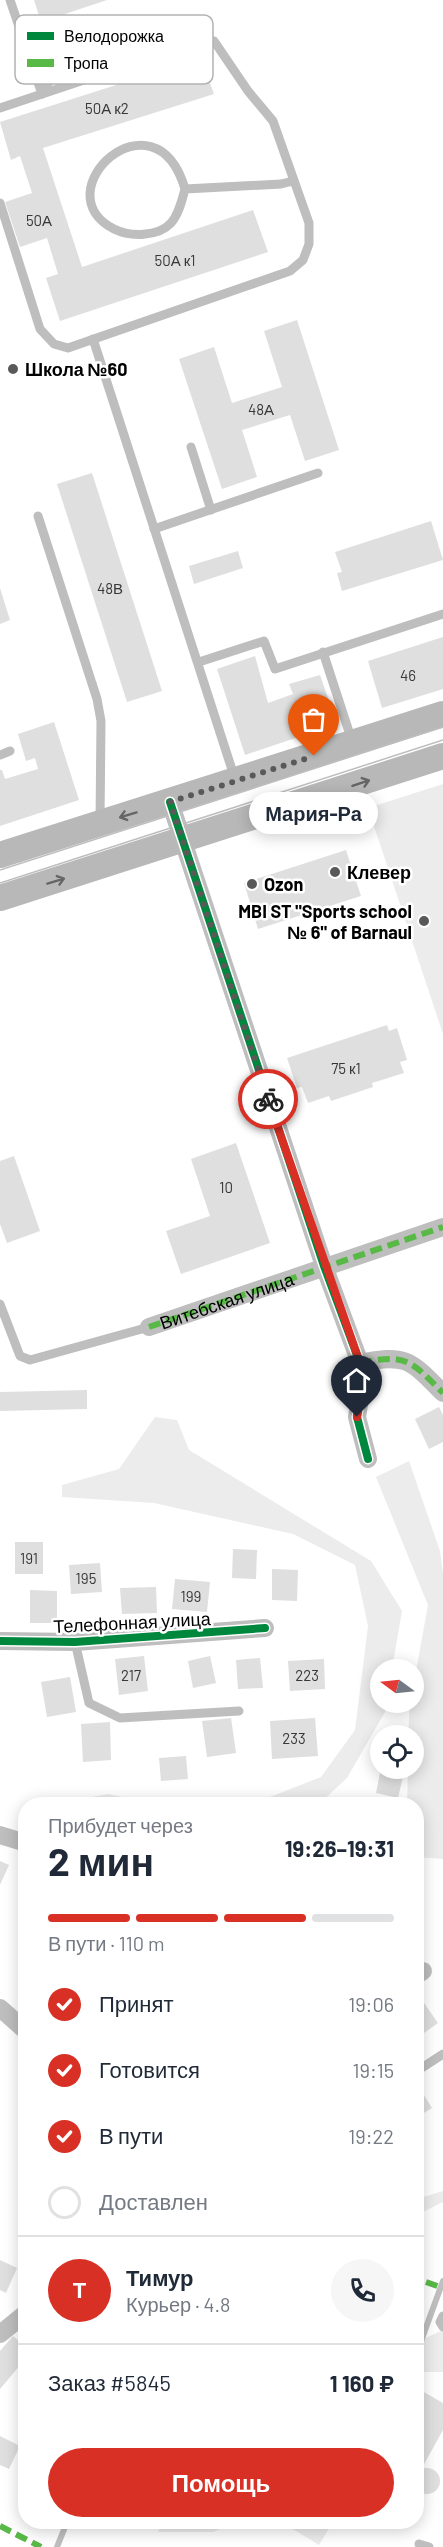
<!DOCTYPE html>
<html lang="ru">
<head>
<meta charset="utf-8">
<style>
	body { margin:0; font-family:Barlow,sans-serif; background:#f6f6f7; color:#1f2937; height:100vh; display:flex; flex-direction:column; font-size:22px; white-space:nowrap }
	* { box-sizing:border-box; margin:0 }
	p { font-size:20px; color:#747a83 }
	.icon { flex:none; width:33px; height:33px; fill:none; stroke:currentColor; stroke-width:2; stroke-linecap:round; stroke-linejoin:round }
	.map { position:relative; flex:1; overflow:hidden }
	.side { position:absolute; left:18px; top:1797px; width:406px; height:732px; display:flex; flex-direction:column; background:#fff; border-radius:24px; box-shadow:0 3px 15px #0003 }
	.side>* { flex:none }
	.needle { width:39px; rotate:285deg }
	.controls { position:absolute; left:370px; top:1659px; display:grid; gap:12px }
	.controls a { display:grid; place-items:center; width:54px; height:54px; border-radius:50%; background:#fff; box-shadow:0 3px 15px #0003; font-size:30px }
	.pin { position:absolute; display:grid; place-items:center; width:51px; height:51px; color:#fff; margin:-62px -26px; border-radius:50% 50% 50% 0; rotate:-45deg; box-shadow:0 0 6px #0007 }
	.pin .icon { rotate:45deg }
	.courier { position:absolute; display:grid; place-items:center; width:60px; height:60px; margin:-30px; border:4px solid #d93025; border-radius:50%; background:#fff; color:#222; box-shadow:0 2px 8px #0007 }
	.bubble { position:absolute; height:42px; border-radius:21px; background:#fff; box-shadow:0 3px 15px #0003; font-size:20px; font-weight:700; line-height:42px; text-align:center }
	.overview em { font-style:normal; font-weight:700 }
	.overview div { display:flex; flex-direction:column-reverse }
	.overview { display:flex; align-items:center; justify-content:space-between; height:102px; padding:0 30px }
	h1 { font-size:39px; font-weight:700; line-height:45px }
	.bar { display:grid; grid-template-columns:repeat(4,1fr); gap:9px 6px; align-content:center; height:72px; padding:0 30px }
	.bar i { height:8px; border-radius:4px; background:#e0e1e3 }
	.bar .active { background:#d93025 }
	.bar p { grid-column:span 4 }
	.line { display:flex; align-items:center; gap:15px; padding:0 30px; border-top:2px solid #e0e1e3 }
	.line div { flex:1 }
	.round { display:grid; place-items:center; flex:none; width:63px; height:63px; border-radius:32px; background:#f6f6f7 }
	ol { padding:0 30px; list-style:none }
	li { display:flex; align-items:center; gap:18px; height:66px }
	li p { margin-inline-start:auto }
	li .icon { padding:6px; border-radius:50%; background:#d93025; color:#fff; stroke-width:4 }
	li:last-child { color:#747a83 }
	li i { width:33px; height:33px; border:3px solid #e0e1e3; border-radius:50% }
	.action { display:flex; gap:12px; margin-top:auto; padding:12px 30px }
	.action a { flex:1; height:69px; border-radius:36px; background:#d93025; color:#fff; font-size:24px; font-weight:700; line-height:69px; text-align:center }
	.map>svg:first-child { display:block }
	.green { fill:#ececec }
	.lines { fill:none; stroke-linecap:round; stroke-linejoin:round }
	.stream { stroke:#bfbfbf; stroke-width:6 }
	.building { fill:#dfdfdf }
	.service { stroke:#bebebe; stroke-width:9 }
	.minor { stroke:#bebebe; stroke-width:18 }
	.secondary { stroke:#b8b8b8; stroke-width:26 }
	.tram { stroke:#bebebe; stroke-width:1.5 }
	.quiet { stroke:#58b947; stroke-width:6; stroke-dasharray:12 6; stroke-linecap:butt }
	.cycleway-casing { stroke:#fff; stroke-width:11 }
	.cycleway { stroke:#00873e; stroke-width:8 }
	.oneway { stroke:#656565 }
	.done { stroke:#595959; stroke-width:6; stroke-dasharray:0 10.8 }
	.route { stroke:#d93025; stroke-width:8 }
	.poi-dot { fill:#595959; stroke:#fff; stroke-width:2 }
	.labels { text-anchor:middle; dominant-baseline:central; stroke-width:5; stroke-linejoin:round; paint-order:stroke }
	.number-label { font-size:15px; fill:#383838 }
	.poi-label { font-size:18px; font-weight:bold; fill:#000; stroke:#fff; text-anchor:start }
	.street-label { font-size:18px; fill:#000; stroke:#fff }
	.key { fill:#fff; stroke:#b2b2b2; stroke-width:1.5 }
	.key-label { font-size:16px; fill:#000 }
</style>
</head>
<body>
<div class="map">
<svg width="443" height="2547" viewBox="0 0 443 2547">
	<rect width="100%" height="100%" fill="#fff"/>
	<g class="green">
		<path d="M443,784V1034L368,808Z"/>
		<path d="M155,1417L177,1420L189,1450L371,1561L402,1611L392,1669L381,1670V1702L386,1703L385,1712L347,1778L319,1804H252L321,1777L355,1730L368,1626L355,1565L293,1534L154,1503L62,1497V1485L119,1469Z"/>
		<path d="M409,1461L440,1551L443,1574V1859L417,1857V1804H407L408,1769L414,1768V1736L408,1735L410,1703L414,1702V1682L428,1605L376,1477Z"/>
		<path d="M108,1794L155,1804H55Z"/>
		<path d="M443,2191V2202L417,2215V2199Z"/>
		<path d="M443,2330V2372H417V2342Z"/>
		<path d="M162,2522H237L213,2532H158Z"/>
		<path d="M281,2522H333L319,2545Z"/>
	</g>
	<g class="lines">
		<g class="stream">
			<path d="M417,2345L420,2344L443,2281"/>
			<path d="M57,2547L67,2522"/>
		</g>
	</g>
	<g class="building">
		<path d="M34,0H107L41,22Z"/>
		<path d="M201,58L214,94L43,148L82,267L253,210L268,252L60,321L46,278L58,274L47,238L20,247L5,202L32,193L20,156L11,160L0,122Z"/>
		<path d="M297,320L339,450L305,461L290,415L242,430L257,477L222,489L179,359L214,347L232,403L282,387L264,331Z"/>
		<path d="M92,473L162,691L127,702L57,484Z"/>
		<path d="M431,521L443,560L342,591L337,573L342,572L335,552Z"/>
		<path d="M238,551L243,568L194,584L189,566Z"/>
		<path d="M0,588L10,620L0,624Z"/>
		<path d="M443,637V689L382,708L368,661Z"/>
		<path d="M255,656L268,703L293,694L289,684L320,675L337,724L245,755L217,669Z"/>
		<path d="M54,722L79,800L0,826V770H2L5,779L38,769L35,758L26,761L18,734Z"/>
		<path d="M346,850L361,896L258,929L244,883Z"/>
		<path d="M387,1025L389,1031L397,1028L407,1060L400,1062L404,1073L372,1083L373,1087L331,1101L329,1096L308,1103L302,1087L297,1088L287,1058Z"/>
		<path d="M236,1143L270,1243L181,1274L166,1231L210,1216L191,1159Z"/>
		<path d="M14,1156L40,1231L7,1243L0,1224V1161Z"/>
		<path d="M87,1390V1409L0,1411V1392Z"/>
		<path d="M439,1407L443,1415V1442L429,1449L415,1419Z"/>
		<rect x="15" y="1542" width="28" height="32"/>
		<path d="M233,1549L257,1550L256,1579L232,1578Z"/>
		<path d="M100,1563L102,1592L71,1594L69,1565Z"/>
		<path d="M272,1569L298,1570L297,1601L272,1600Z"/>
		<path d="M175,1579L210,1582L207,1612L172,1609Z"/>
		<path d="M156,1587L157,1613L122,1614L120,1588Z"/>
		<path d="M30,1590L57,1591V1623H30Z"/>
		<path d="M144,1656L148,1691L119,1695L115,1659Z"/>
		<path d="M210,1656L216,1683L193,1688L188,1661Z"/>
		<path d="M260,1658L263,1688L238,1689L236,1660Z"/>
		<path d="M324,1659L325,1689L290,1691L288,1661Z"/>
		<path d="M70,1677L76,1712L47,1717L41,1682Z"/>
		<path d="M231,1718L236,1753L207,1757L202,1721Z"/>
		<path d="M315,1718L318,1756L272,1759L270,1721Z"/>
		<path d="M110,1722L111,1760L83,1762L81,1724Z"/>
		<path d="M186,1756L188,1779L161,1781L159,1758Z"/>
		<path d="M381,1768H405L398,1798L376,1793Z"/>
		<path d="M0,1861L9,1865L0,1885Z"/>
		<path d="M422,2000L438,2023L417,2038V2004Z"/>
		<path d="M422,2092L432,2108L417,2117V2095Z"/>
		<path d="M26,2213V2228L18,2222Z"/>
		<path d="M0,2260L17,2268L6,2293L0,2290Z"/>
		<path d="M13,2336L26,2347V2358L0,2389V2351Z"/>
		<path d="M417,2388L443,2403V2430L423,2466L417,2462Z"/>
		<path d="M0,2436L20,2446L9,2469L0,2465Z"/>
		<circle cx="427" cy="2481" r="13"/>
	</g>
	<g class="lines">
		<g class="service">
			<path d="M10,0L42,94"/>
			<path d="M42,94L72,43L134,21"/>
			<path d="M0,108L204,40L214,41L248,91L273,121L309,223V244L303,260L290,271L68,348L54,344L40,329L0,203"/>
			<path d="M185,189C155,86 41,192 114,229C130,237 158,237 171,223C179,214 182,200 185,189L281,184L293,181"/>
			<path d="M93,339L235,779"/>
			<path d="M191,447L211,510"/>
			<path d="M38,516L97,699L101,721L100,822"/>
			<path d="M154,529L318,473"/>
			<path d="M323,652L352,741"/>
			<path d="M199,662L264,641L275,669L443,614"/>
			<path d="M0,755L10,751"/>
			<path d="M0,1304L20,1356L30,1360L149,1327"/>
			<path d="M75,1642L89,1703L120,1718L239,1711"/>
			<path d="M417,2071L443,2054"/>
			<path d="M443,2316L440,2322L443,2327"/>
			<path d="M419,2544L429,2547"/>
		</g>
		<g class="minor">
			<path d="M170,802L324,1266L360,1363L361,1392L357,1417L368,1459"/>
			<path d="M149,1327L443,1227"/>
			<path d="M360,1363C407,1353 411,1361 443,1393"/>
			<path d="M0,1641L75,1642L265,1628"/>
			<path d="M0,1835L26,1843"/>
			<path d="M417,1975L423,1971"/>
			<path d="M0,2008L26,2031"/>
			<path d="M0,2334L26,2313"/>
		</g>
		<g class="secondary">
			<path d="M0,855L443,714"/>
			<path d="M0,898L443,756"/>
		</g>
		<g class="tram">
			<path d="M0,870L443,727"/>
			<path d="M0,883L443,740"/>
		</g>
		<g class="quiet">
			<path id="s1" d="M149,1327L443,1227"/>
			<path d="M360,1363C407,1353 411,1361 443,1393"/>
			<path d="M426,2282L443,2288"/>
			<path d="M0,2526L41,2547"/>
		</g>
		<defs>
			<g id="cycleway">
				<path d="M170,802L324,1266L360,1363L361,1392L357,1417L368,1459"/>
				<path d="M0,1641L75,1642L265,1628"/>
			</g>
		</defs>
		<use href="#cycleway" class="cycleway-casing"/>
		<use href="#cycleway" class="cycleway"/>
	</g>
	<defs><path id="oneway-shaft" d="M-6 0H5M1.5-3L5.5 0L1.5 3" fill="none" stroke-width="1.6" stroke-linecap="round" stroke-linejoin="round" transform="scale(1.5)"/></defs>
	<g class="oneway">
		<use href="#oneway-shaft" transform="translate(361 783) rotate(-18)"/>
		<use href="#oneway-shaft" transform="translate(128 815) rotate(163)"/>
		<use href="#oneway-shaft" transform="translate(56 881) rotate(-17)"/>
	</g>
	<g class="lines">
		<path class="done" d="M268,1099L170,802L314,756"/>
		<path class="route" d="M268,1099L360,1363L361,1392L357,1417"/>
	</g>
	<g class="poi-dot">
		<circle cx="13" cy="369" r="6"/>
		<circle cx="335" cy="872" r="6"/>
		<circle cx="252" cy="884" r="6"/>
		<circle cx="424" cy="921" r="6"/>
	</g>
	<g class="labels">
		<g class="number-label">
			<text x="107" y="108">50А к2</text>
			<text x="39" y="220">50А</text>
			<text x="175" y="260">50А к1</text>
			<text x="261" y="409">48А</text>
			<text x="110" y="588">48В</text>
			<text x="408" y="675">46</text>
			<text x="346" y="1068">75 к1</text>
			<text x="226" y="1187">10</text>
			<text x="29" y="1558">191</text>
			<text x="86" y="1578">195</text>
			<text x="191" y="1596">199</text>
			<text x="131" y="1675">217</text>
			<text x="307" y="1675">223</text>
			<text x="294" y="1738">233</text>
		</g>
		<g class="poi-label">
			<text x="25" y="369">Школа №60</text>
			<text x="347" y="872">Клевер</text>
			<text x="264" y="884">Ozon</text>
			<text x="412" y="911" text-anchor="end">MBI ST "Sports school<tspan x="412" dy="21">№ 6" of Barnaul</tspan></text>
		</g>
		<g class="street-label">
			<text stroke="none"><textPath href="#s1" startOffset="82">Витебская улица</textPath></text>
			<text transform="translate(132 1622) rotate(-3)">Телефонная улица</text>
		</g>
	</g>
	<rect x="15" y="15" width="198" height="69" rx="9" class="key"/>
	<rect x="27" y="32" width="27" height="8" fill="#00873e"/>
	<rect x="27" y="59" width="27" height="8" fill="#58b947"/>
	<g class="key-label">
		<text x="64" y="42">Велодорожка</text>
		<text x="64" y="69">Тропа</text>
	</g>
</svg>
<div class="controls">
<a><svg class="needle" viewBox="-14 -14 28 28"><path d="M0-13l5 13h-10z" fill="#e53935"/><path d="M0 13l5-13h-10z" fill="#747a83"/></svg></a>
<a><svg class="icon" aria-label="locate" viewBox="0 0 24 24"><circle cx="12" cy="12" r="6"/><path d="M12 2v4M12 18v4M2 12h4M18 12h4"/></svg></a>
</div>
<div class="pin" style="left:314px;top:756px;background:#ea580c"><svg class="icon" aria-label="bag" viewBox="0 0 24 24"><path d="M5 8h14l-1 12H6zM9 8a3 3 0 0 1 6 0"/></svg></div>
<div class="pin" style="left:357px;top:1417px;background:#1f2937"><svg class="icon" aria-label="home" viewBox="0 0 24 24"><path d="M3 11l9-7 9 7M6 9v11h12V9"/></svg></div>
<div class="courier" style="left:268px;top:1099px"><svg class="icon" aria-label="bike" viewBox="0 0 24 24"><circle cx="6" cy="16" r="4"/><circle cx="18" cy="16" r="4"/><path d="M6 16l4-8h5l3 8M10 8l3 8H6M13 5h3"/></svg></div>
<div class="bubble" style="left:249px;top:792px;width:129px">Мария-Ра</div>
<section class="side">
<div class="overview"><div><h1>2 мин</h1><p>Прибудет через</p></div><em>19:26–19:31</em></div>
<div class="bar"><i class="active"></i><i class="active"></i><i class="active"></i><i></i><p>В пути · 110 m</p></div>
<ol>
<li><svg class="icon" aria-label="check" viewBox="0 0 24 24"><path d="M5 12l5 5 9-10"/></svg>Принят<p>19:06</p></li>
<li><svg class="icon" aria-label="check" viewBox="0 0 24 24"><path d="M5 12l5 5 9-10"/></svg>Готовится<p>19:15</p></li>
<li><svg class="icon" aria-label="check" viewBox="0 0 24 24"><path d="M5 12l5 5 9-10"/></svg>В пути<p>19:22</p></li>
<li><i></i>Доставлен</li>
</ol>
<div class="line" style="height:108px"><b class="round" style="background:#d93025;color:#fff">Т</b><div><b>Тимур</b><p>Курьер · 4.8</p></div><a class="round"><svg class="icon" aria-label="phone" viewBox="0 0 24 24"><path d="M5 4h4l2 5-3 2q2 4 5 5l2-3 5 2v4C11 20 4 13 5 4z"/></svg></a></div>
<div class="line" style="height:78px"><div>Заказ #5845</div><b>1 160 ₽</b></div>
<div class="action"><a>Помощь</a></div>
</section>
</div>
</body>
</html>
